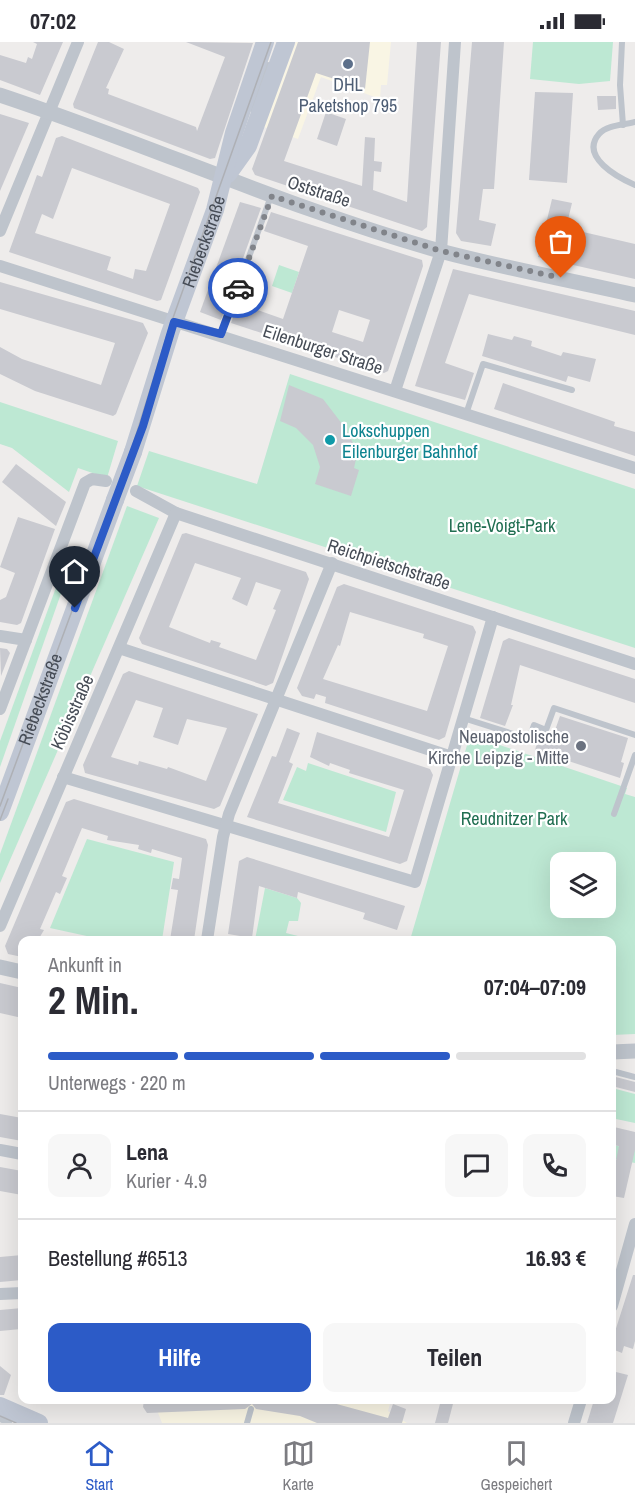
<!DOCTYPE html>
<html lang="de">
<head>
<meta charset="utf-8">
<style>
	body { margin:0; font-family:"Archivo Narrow",sans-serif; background:#f7f7f7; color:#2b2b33; height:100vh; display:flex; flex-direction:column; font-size:22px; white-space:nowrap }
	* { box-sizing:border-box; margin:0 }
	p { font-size:20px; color:#7c7c81 }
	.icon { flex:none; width:33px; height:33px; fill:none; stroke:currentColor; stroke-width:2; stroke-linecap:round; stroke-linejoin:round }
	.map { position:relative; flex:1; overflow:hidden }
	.details { position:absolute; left:18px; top:894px; width:598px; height:468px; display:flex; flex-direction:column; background:#fff; border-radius:12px; box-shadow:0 6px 24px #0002 }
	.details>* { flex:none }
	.controls { position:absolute; left:550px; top:810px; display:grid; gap:12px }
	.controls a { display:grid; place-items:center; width:66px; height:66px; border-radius:12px; background:#fff; box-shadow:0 6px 24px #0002; font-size:30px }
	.pin { position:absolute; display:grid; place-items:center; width:51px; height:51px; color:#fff; margin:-62px -26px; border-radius:50% 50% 50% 0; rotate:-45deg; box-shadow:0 0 6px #0007 }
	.pin .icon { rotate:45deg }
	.courier { position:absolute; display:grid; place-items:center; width:60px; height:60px; margin:-30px; border:4px solid #2c5bc7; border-radius:50%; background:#fff; color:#222; box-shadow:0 2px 8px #0007 }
	.summary em { font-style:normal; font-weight:700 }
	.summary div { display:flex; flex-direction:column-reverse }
	.summary { display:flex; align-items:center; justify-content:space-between; height:102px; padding:0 30px }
	h1 { font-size:39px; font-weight:700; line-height:45px }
	.bar { display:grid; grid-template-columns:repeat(4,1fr); gap:9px 6px; align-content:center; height:72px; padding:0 30px }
	.bar i { height:8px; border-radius:4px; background:#e1e1e2 }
	.bar .on { background:#2c5bc7 }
	.bar p { grid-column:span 4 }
	.line { display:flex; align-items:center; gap:15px; padding:0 30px; border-top:2px solid #e1e1e2 }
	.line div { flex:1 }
	.round { display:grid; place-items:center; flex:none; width:63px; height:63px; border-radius:12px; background:#f7f7f7 }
	.button { display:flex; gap:12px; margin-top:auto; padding:12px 30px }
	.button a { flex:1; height:69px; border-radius:12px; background:#2c5bc7; color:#fff; font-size:24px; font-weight:700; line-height:69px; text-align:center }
	.button a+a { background:#f7f7f7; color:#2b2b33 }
	.status { display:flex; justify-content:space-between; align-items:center; height:42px; padding:0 30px; background:#fff; direction:ltr }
	.status svg { height:16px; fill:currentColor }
	.tabs { display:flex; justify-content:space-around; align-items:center; height:84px; border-top:2px solid #e1e1e2; background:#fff; font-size:16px; color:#7c7c81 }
	.tabs a { display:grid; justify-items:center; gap:3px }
	.tabs .on { color:#2c5bc7 }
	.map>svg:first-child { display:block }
	.commercial { fill:#f9f5e4 }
	.green { fill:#bde8d3; fill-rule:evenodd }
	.building { fill:#c9cad0; fill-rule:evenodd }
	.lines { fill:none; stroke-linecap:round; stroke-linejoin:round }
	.service { stroke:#bec4cc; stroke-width:6 }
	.minor { stroke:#bec4cc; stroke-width:12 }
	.tertiary { stroke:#bec4cc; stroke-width:15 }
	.secondary { stroke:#bfc6d3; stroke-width:18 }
	.tram { stroke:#aeb0b5; stroke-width:1.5 }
	.secondary-bridge { stroke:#bfc6d3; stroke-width:18 }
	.done { stroke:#81848a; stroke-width:6; stroke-dasharray:0 10.8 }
	.route { stroke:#2c5bc7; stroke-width:8 }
	.service-dot { fill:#5c6f8a; stroke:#fff; stroke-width:2 }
	.culture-dot { fill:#0f9aa8; stroke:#fff; stroke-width:2 }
	.worship-dot { fill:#6b7280; stroke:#fff; stroke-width:2 }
	.labels { text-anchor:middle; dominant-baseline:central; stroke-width:4.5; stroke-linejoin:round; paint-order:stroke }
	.service-label { font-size:18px; fill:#4e5e75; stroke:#fff }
	.street-label { font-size:18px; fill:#464c56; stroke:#fff }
	.culture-label { font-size:18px; fill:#0d838f; stroke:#fff; text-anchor:start }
	.park-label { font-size:18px; fill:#206e51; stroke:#fff }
	.worship-label { font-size:18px; fill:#5b616d; stroke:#fff; text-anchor:end }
</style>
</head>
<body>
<div class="status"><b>07:02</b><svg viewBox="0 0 49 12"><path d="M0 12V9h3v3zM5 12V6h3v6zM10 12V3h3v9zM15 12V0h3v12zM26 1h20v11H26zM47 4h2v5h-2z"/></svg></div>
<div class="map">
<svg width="635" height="1381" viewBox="0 0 635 1381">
	<rect width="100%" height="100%" fill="#eeeceb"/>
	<g class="commercial">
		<path d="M296,0H391L387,43H381L380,57L321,35L298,97L264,85Z"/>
		<path d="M153,1358H391L388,1369L407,1381H162Z"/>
	</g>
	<g class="green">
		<path d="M533,0H613L610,39L579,42L530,37Z"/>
		<path d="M279,223L299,230L292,251L272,244Z"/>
		<path d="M290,332L635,447V606L137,444L149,409L257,442Z"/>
		<path d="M0,360L118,399L107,436L78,426L69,450L12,406L0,402Z"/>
		<path d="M127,464L159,476L0,841V812Z"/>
		<path d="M58,540L64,543L0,725V699Z"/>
		<path d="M470,693L627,746L625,752L635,755V992L612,993V898H410ZM561,820H606V866H561Z"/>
		<path d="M308,721L396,750L386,790L283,758L297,725L306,729Z"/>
		<path d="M87,797L174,820L162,898H105L50,886Z"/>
		<path d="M265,846L297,856L301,861L298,879H289L286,891L298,894V898H255Z"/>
		<path d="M612,1046L635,1052V1081L616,1077L612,1094Z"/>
		<path d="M612,1103L635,1107V1121L616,1117L612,1138Z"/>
	</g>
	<g class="building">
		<path d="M33,0H63L40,53L0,38V13L26,21L28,15L32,17L37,2Z"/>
		<path d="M98,0H109L124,7L106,46L109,47L108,52L196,85L197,89L225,15L186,0L253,1L215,116L210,117L74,66L73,62Z"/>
		<path d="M298,0H370L365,47L316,31L284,119L362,144L365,95L375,96L374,119L382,120L381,130L374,129L373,148L407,160L417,0H441L427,185L422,189L255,133L252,127Z"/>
		<path d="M472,0H504L494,147H483L479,178L496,182L491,204L461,199L456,191Z"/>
		<path d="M535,50L573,51L567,141L529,138Z"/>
		<path d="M597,54H616V67L598,68Z"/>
		<path d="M326,70L346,77L337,104L317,97Z"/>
		<path d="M0,72L29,81L0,149Z"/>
		<path d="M62,94L198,146L200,150L161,258L157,259L9,210L37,133L42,135L56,96ZM72,126L170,162L146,229L135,227L133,237L107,228L111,215L35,191L42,172L53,177Z"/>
		<path d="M552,157L572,161L566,186L635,202V237L538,215Z"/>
		<path d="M240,160L261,166L221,278L200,270Z"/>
		<path d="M271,170L422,218L423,224L388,329L384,331L231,281L238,261L283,277L308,204L264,189ZM339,268L370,278L363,300L332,290Z"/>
		<path d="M453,227L635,269V293L469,252L445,321L474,331L465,358L415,344Z"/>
		<path d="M0,240L143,281L148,291L116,372L113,374L35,349L0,332V305L22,317L101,343L115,301L0,267Z"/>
		<path d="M488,292L512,298L514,294L532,299L531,304L561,314L563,310L596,317L590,340L568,334L566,340L560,338L482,314Z"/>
		<path d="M503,341L615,380L614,384L635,390V414L494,367Z"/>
		<path d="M289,343L323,357L346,387L353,401L356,417L354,426L359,428L351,454L315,442L320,425L313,403L296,386L280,379Z"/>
		<path d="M16,422L66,460L56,484L2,440Z"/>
		<path d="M18,475L55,487L21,581L17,583L0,580V558L6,555L15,531L0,525Z"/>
		<path d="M186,491L306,530L309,537L273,641L266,644L142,602L139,596L182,492ZM195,521L241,536L232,557L247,564L256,540L281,548L273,567L276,568L256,618L219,605L221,601L211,598L210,601L169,585Z"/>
		<path d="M344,542L473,584L476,590L445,695L439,698L325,661L326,655L316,652L314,657L302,654L297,646L337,545ZM350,570L424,592L423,596L448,604L427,669L323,637L338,603L340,604Z"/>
		<path d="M509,596L635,637V661L520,623L511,663H513L505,684L480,676L503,599Z"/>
		<path d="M0,606L7,607L10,611L1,634Z"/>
		<path d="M129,629L258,672L220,764L214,767L85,731L83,723L123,632ZM136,658L163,666L153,695L178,703L187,677L227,686L206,739L168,725L167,727L139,719L138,723L111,715Z"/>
		<path d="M560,674L628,696L621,720L624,721L620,736L535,708L540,691L553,694Z"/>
		<path d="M287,686L300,691L289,720L293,722L278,761L389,795L404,748L349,731L350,728L330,721L329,724L310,715L317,690L430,727L433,733L407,819L400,822L247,775L272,714L276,715Z"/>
		<path d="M74,757L206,797L208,803L194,898H170L178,848L171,847L173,836L179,837L182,816L152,807L151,811L138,807L139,803L107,798L108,794L82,786L62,834L67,836L60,852L56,850L40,887L44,888L38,898H22V915L8,912L5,904L60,774L66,760Z"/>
		<path d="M247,815L405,864L397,888L363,877L365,871L298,850L297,856L259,844L252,896L228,892L239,819Z"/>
		<path d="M0,941L22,946V976L0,971Z"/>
		<path d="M612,1034L635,1040V1050L612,1044Z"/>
		<path d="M0,1072L22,1076V1099L0,1095Z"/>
		<path d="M614,1085L635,1090V1108L624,1156L612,1154V1138L619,1104L612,1103Z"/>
		<path d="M0,1125L22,1129V1153L0,1149Z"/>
		<path d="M22,1213V1238L0,1240V1215Z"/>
		<path d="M633,1233H635V1299L633,1307L624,1304L622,1311L612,1307V1299Z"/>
		<path d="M22,1266L21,1287L0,1289V1268Z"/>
		<path d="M0,1324L11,1333L4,1353H0Z"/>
		<path d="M612,1329L628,1333L613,1381H587L594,1358H612Z"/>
		<path d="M144,1358H322L388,1376L393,1362L406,1367L402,1381H317L300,1374L256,1367L252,1362L245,1367L147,1371L143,1365Z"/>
		<path d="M441,1358H454L448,1381H435Z"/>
	</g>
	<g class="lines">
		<g class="service">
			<path d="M622,0L620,43L623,83"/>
			<path d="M252,67L268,23"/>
			<path d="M635,80C624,83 607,83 599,92C579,115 619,136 635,143"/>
			<path d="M221,292L271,154"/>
			<path d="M466,372L483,322L572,348"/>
			<path d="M463,676L529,697L534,683L546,688L554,666L635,693"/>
			<path d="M614,772L635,713"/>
			<path d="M612,1029L635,1035"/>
			<path d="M0,1377L9,1381"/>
			<path d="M247,1381L251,1367"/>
		</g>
		<g class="minor">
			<path d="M0,189L78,0"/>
			<path d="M0,224L635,426"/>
			<path d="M395,349L441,209L455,0"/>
			<path d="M136,449L176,471L635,622"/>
			<path d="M0,594L26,598"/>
			<path d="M119,606L452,715"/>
			<path d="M0,667L85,441L92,437L106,439"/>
			<path d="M63,735L415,840L493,575"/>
			<path d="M0,884L176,471"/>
			<path d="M207,898L223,795L229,772L332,521"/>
			<path d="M0,1108L22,1112"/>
			<path d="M0,1252L22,1251"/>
			<path d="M612,1264L635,1182"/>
			<path d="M574,1381L581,1358"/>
		</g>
		<g class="tertiary">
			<path d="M0,53C148,102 290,167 440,209C504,226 570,238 635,253"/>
			<path d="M0,925L22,930"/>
			<path d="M612,1010L635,1009"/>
		</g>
		<g class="secondary">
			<path d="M228,132L248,104L286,0"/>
			<path id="s1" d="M133,410L170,291L215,168L234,91L265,0"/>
			<path d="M0,770L115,458"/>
			<path d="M0,1364L39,1381"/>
		</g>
		<g class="tram">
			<path id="s2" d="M0,764L131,409L168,290L271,0"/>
			<path d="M0,778L8,757"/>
			<path d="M0,1374L16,1381"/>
		</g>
		<path class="secondary-bridge" d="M115,458L133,410"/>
	</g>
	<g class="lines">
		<path class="done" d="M238,246L272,154L441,209L561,236"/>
		<path class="route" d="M75,566L143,384L174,280L221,292L238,246"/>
	</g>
	<circle class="service-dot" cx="348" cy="22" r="6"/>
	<circle class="culture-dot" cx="330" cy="398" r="6"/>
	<circle class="worship-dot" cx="581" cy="704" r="6"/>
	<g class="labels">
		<g class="service-label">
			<text x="348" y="42">DHL<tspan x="348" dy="21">Paketshop 795</tspan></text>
		</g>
		<g class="street-label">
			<text transform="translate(319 149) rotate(18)">Oststraße</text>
			<text stroke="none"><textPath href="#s1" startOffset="222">Riebeckstraße</textPath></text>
			<text transform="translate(323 307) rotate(18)">Eilenburger Straße</text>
			<text transform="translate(389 522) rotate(18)">Reichpietschstraße</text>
			<text stroke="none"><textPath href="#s2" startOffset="114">Riebeckstraße</textPath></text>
			<text transform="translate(72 670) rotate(-66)">Köbisstraße</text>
		</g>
		<g class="culture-label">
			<text x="342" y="388">Lokschuppen<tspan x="342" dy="21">Eilenburger Bahnhof</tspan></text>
		</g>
		<g class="park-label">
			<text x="502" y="483">Lene-Voigt-Park</text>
			<text x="514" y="776">Reudnitzer Park</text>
		</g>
		<g class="worship-label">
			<text x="569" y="694">Neuapostolische<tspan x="569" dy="21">Kirche Leipzig - Mitte</tspan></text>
		</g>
	</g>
</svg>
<div class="controls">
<a><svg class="icon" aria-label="layers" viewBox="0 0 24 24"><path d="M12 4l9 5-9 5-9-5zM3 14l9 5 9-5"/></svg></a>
</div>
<div class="pin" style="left:561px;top:236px;background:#ea580c"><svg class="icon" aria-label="bag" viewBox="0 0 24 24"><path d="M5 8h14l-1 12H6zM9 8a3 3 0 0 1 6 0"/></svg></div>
<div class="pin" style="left:75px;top:566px;background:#1f2937"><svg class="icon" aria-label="home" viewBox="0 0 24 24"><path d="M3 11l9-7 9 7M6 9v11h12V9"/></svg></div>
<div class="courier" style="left:238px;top:246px"><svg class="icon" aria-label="car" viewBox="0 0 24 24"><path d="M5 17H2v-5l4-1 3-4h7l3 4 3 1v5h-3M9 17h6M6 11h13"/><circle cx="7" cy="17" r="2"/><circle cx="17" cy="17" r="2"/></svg></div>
<section class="details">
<div class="summary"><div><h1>2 Min.</h1><p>Ankunft in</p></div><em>07:04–07:09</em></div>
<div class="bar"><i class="on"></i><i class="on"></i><i class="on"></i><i></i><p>Unterwegs · 220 m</p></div>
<div class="line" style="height:108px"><a class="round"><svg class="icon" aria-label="person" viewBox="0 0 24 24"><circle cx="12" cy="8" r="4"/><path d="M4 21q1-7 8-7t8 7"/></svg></a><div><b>Lena</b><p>Kurier · 4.9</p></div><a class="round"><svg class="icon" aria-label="chat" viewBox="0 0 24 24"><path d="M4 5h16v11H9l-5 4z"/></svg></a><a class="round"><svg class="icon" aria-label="phone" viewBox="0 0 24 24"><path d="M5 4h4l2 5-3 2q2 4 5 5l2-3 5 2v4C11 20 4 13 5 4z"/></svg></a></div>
<div class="line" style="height:78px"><div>Bestellung #6513</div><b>16.93 €</b></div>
<div class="button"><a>Hilfe</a><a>Teilen</a></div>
</section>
</div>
<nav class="tabs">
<a class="on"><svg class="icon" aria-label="home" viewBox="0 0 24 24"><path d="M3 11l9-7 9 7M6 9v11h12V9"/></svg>Start</a>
<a><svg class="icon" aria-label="map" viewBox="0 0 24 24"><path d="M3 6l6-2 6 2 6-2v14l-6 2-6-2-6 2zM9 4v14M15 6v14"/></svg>Karte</a>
<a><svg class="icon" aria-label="saved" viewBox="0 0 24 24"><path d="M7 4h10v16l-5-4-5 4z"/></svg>Gespeichert</a>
</nav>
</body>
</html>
